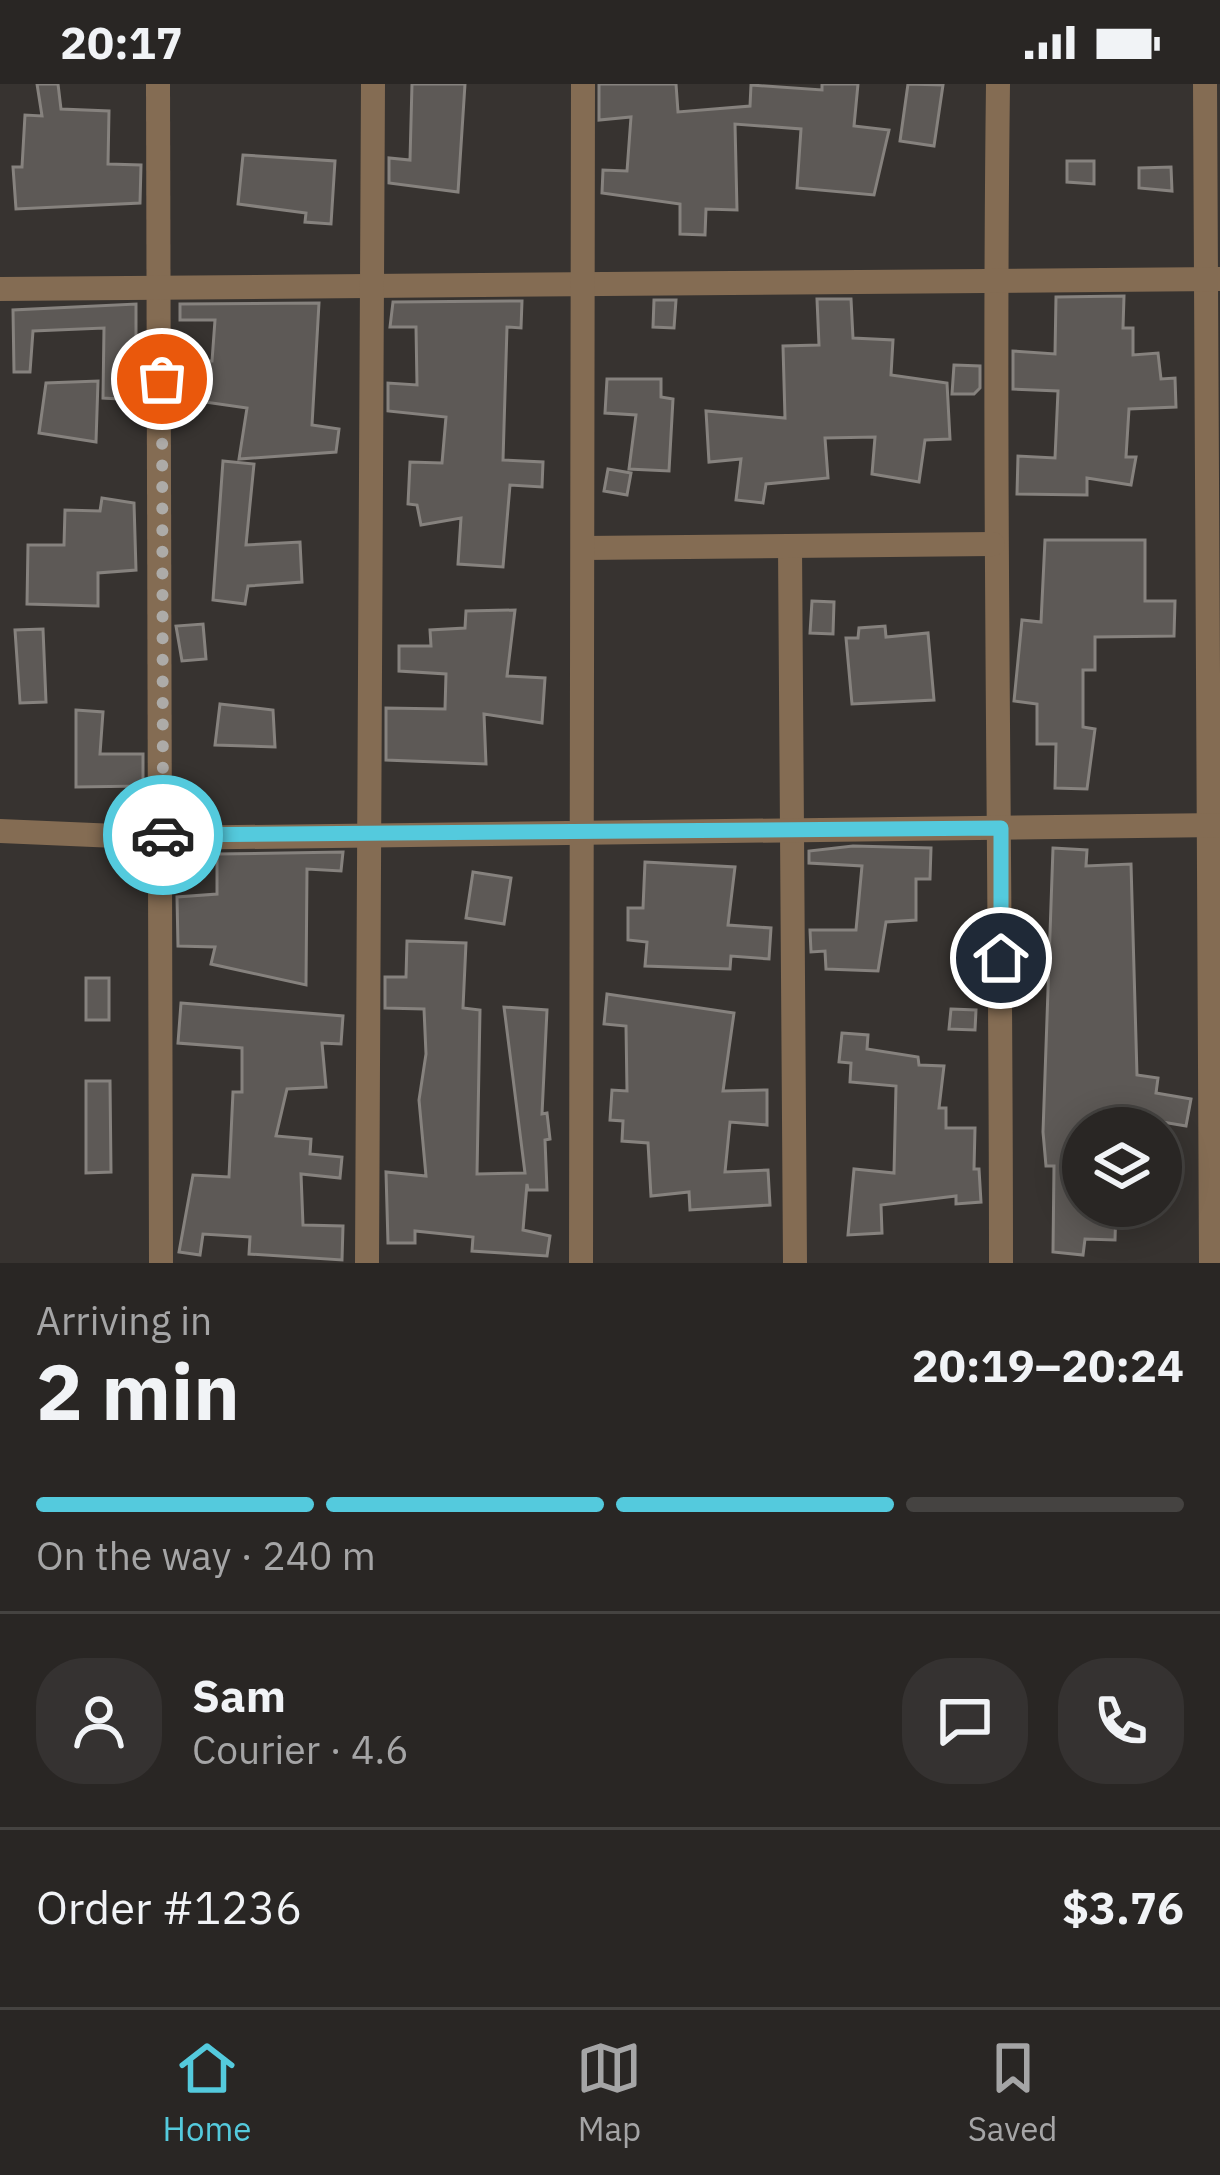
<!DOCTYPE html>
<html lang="en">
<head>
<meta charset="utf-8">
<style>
	body { margin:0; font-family:"IBM Plex Sans",sans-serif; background:#353231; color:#f1f3f6; height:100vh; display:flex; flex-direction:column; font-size:45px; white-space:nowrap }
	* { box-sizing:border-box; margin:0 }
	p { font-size:39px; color:#a5a5a6 }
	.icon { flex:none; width:66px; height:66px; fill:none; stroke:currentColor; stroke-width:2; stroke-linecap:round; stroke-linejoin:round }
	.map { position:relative; height:1179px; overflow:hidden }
	.drawer { display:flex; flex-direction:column; background:#292624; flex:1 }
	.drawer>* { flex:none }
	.fabs { position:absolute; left:1062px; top:1023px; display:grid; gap:24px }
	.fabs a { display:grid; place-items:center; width:120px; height:120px; border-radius:50%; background:#292624; box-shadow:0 6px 30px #0003,0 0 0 3px #454341; font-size:60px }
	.pin { position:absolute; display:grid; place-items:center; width:102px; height:102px; color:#fff; margin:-51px; border:6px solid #fff; border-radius:50%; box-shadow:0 3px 12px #0007 }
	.courier { position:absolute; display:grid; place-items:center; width:120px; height:120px; margin:-60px; border:9px solid #54cadd; border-radius:50%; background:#fff; color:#222; box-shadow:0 3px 15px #0007 }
	.overview em { font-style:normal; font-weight:800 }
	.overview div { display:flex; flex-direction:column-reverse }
	.overview { display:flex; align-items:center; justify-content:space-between; height:204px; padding:0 36px }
	h1 { font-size:78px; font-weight:800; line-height:90px }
	.bar { display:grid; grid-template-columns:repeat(4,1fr); gap:18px 12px; align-content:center; height:144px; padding:0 36px }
	.bar i { height:15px; border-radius:9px; background:#454341 }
	.bar .on { background:#54cadd }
	.bar p { grid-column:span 4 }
	.line { display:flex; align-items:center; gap:30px; padding:0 36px; border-top:3px solid #454341 }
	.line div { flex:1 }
	.round { display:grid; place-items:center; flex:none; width:126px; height:126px; border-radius:48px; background:#353231 }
	.status { display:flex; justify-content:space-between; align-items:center; height:84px; padding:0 60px; background:#292624; direction:ltr }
	.status svg { height:33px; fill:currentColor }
	.menu { display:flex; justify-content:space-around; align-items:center; height:168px; border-top:3px solid #454341; background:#292624; font-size:33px; color:#a5a5a6 }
	.menu a { display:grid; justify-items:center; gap:6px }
	.menu .on { color:#54cadd }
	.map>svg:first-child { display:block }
	.building { fill:#5d5956; stroke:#86827e; stroke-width:3 }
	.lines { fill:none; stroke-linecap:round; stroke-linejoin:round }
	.minor { stroke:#846c53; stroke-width:24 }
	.done { stroke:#adaba8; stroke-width:12; stroke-dasharray:0 21.6 }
	.route { stroke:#54cadd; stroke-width:15 }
</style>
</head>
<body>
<div class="status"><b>20:17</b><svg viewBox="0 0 49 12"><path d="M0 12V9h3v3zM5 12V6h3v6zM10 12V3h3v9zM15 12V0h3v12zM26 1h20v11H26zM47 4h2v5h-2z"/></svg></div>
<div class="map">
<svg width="1220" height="1179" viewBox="0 0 1220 1179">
	<rect width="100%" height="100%" fill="#373330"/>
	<g class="building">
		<path d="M37,0H58L61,25L109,27L108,80L141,81L140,119L16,125L13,83H22L25,31L42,32Z"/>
		<path d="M412,0H465L458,108L389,99V74L410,76Z"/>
		<path d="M599,0H676L678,28L750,22L751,1L822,6V0H858L854,42L889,46L874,111L797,104L801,45L735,40L737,126L706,125L705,151L680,150V120L602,109L603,86L627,87L631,33L599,36Z"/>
		<path d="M908,0L943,1L934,62L900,57Z"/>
		<path d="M243,71L335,77L331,140L305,138L306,129L238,120Z"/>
		<path d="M1067,77H1094V100L1067,98Z"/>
		<path d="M1171,83L1172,107L1139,104V84Z"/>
		<path d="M1124,212L1123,244H1133V271L1158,269L1161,295L1175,294L1176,323L1129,325L1126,373H1136L1131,401L1087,394V411L1017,410L1018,372L1055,374L1058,307L1013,305V267L1055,270L1056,213Z"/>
		<path d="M817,215H851L853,254L893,256L891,291L947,299L950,355L925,356L919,398L872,390L875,353L825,354L828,394L766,400L763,419L736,416L741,375L709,378L706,327L785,334L783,262L819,261Z"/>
		<path d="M654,216H676L674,244L653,243Z"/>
		<path d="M522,217L521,244L507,243L503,376L543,378L542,403L510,401L503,483L458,480L461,434L421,441L417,421L408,420L410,378L442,379L446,333L388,327V299L417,301L416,243H390L393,218Z"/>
		<path d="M319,219L312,341L339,345L336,368L239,375L247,324L177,314L182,277H212L215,236H180V220Z"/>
		<path d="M136,220V316L103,314L104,244L33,247L30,288H14L13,226Z"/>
		<path d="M954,281L980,282V304L974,310H952Z"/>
		<path d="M607,295H661V313L673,315L669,387L629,385L636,331L605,329Z"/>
		<path d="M98,297L96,358L39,349L46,299Z"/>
		<path d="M223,377L254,380L246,461L300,458L302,498L248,502L245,520L213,516Z"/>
		<path d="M608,385L631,389L627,411L604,407Z"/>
		<path d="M102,414L134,419L136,486L98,489V522L27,520L28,461H64L65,426L100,427Z"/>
		<path d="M1045,456H1145V517H1175L1174,552L1095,553V586H1083V643L1095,645L1087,705L1055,704L1056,660H1037V620L1014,617L1022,536L1041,538Z"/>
		<path d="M812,517L834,518L833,550L810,549Z"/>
		<path d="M515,526L507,592L545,594L542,639L484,630L486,680L386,676V624L445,625L446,590L399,587V562H431L430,546L465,544L466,527Z"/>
		<path d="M203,540L206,575L182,577L176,542Z"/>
		<path d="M885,542L886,553L928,549L934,616L852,620L846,554H858L859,544Z"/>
		<path d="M43,545L46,618L20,619L15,546Z"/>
		<path d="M220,620L273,626L275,663L215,661Z"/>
		<path d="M76,626L103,628L100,670H143V702L76,703Z"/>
		<path d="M853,762L931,764L930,795H916V836L886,838L878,887L826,885L825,867L811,868L810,846H856L862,782L809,779V767Z"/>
		<path d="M1053,764L1087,766L1086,782L1131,780L1137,991L1158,994L1156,1009L1191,1015L1186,1042L1139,1034L1140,1044H1079L1083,1122H1116L1115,1156L1085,1155L1083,1171L1053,1168L1054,1082H1046L1043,1048Z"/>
		<path d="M343,768L341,787L307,785L306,901L211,880L215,863L178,862L177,813L217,810V770Z"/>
		<path d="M645,778L735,783L728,841L771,844L769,875L731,872L730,885L645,882L647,858L628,856V824H643Z"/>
		<path d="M473,788L511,794L504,840L466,834Z"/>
		<path d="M407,857L466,859L463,924L480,926L477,1090L525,1089L504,923L547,926L542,1030L547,1029L550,1055L545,1056L547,1106H528L527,1100L523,1146L550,1152L547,1172L472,1167L473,1153L415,1147V1159H388L386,1088L426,1092L419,1016L426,970L424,925L385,924V893H406Z"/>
		<rect x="86" y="894" width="23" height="42"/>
		<path d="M607,910L734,929L723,1007L767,1006V1041L730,1038L725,1088L768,1086L770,1121L690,1126L689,1108L651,1112L648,1059L622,1057L623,1037L610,1036L612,1006L627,1007L626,942L604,940Z"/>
		<path d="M181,919L343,932L341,960L322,959L326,1003L287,1005L276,1052L311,1055L310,1070L342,1073L340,1094L301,1090L303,1141L343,1142L342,1176L249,1170L250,1153L203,1150L200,1171L179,1168L193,1091L229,1093L233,1008H242V964L178,959Z"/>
		<path d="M951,925L976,926L975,946L949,945Z"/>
		<path d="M842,949L868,951L867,965L918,973L919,981L944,982L939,1024H946V1044H975L974,1085H979L981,1118L956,1120V1112L881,1121L882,1149L848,1151L854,1085L894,1089L896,1002L850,998L851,979L839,978Z"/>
		<path d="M86,997H110L111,1088L86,1089Z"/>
	</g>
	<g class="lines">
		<g class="minor">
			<path d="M158,0L161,1179"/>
			<path d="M998,0C993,393 1001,786 1001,1179"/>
			<path d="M1205,0L1211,1179"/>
			<path d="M0,205L1220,195"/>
			<path d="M790,462L795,1179"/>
			<path d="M584,464L993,460"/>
			<path d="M0,747L163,754L1220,741"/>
			<path d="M367,1179L373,0"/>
			<path d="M581,1179L583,0"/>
		</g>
	</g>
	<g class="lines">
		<path class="done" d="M162,295L163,751"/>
		<path class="route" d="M163,751L1001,744V874"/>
	</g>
</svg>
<div class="fabs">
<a><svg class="icon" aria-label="layers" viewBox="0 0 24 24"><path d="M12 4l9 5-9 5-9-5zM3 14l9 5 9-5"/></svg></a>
</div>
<div class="pin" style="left:162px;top:295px;background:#ea580c"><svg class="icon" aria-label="bag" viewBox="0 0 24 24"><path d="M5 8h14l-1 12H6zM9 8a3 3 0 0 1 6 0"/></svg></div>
<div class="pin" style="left:1001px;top:874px;background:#1f2937"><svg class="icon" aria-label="home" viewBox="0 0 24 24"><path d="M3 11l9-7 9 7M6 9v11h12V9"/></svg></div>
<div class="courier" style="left:163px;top:751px"><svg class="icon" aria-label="car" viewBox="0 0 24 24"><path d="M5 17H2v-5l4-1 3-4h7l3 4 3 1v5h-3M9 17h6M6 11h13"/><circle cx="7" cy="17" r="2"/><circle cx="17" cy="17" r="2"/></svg></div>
</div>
<section class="drawer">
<div class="overview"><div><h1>2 min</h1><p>Arriving in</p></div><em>20:19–20:24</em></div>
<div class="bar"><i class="on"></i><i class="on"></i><i class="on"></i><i></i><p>On the way · 240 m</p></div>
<div class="line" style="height:216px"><a class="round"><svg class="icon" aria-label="person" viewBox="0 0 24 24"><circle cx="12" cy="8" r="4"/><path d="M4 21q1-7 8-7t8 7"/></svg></a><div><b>Sam</b><p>Courier · 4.6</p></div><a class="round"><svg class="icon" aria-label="chat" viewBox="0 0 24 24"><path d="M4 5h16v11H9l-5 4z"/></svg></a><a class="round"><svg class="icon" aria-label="phone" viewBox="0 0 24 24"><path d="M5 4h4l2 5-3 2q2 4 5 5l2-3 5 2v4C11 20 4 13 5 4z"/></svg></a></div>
<div class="line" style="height:156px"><div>Order #1236</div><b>$3.76</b></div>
</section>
<nav class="menu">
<a class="on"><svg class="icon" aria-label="home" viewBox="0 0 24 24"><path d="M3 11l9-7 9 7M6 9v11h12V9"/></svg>Home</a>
<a><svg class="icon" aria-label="map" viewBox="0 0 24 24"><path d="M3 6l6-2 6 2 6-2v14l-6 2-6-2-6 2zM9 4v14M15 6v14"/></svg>Map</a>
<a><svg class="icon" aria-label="saved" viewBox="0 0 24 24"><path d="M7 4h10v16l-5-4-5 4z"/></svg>Saved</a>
</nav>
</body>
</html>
